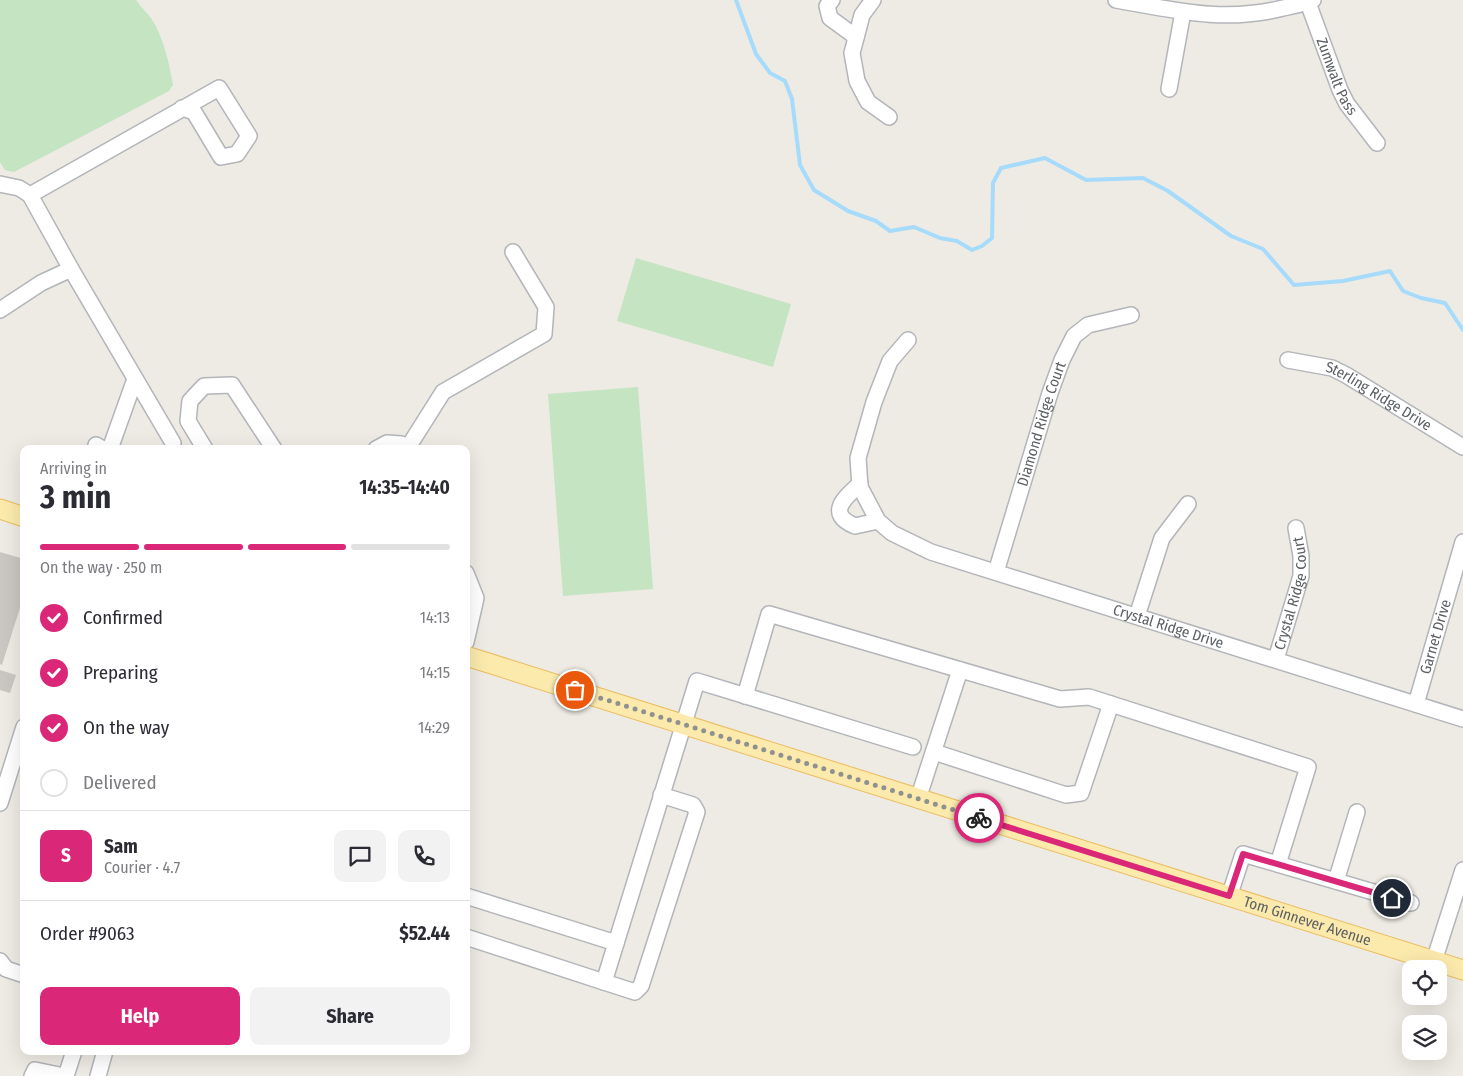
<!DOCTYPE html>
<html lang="en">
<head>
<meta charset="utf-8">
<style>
	body { margin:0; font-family:"Fira Sans Condensed",sans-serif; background:#f2f2f3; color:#2b2b33; height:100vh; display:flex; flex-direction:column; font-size:19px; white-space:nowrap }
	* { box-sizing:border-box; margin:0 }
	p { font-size:16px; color:#7c7c81 }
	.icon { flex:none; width:28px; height:28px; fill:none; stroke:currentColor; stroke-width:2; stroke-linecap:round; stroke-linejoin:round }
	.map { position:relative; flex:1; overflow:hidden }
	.sheet { position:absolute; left:20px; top:445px; width:450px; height:610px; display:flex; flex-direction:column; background:#fff; border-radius:10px; box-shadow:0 5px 20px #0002 }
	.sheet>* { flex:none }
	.buttons { position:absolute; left:1402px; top:960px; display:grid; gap:10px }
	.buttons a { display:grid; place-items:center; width:45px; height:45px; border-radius:10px; background:#fff; box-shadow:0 5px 20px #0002; font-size:25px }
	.pin { position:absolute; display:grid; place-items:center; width:42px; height:42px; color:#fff; margin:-21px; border:2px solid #fff; border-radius:50%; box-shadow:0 1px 5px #0007 }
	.courier { position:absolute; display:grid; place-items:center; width:50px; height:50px; margin:-25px; border:4px solid #db2777; border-radius:50%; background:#fff; color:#222; box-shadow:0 1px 6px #0007 }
	.summary em { font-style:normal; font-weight:700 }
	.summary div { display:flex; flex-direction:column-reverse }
	.summary { display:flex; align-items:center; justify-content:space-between; height:85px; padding:0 20px }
	h1 { font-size:32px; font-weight:700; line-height:38px }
	.bar { display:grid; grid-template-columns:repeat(4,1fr); gap:8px 5px; align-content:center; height:60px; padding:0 20px }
	.bar i { height:6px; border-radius:4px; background:#e1e1e2 }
	.bar .current { background:#db2777 }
	.bar p { grid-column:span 4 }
	.line { display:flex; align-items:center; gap:12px; padding:0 20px; border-top:1px solid #e1e1e2 }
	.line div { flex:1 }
	.round { display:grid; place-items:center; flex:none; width:52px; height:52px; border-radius:10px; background:#f2f2f3 }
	ol { padding:0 20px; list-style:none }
	li { display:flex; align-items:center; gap:15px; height:55px }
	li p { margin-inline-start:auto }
	li .icon { padding:5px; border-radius:50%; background:#db2777; color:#fff; stroke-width:4 }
	li:last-child { color:#7c7c81 }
	li i { width:28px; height:28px; border:2px solid #e1e1e2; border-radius:50% }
	.button { display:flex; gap:10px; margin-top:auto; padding:10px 20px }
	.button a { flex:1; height:58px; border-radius:10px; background:#db2777; color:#fff; font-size:20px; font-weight:700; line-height:58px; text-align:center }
	.button a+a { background:#f2f2f3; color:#2b2b33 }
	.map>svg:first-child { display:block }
	.green { fill:#c4e4c2 }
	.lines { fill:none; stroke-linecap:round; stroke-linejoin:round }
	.stream { stroke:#a7dbfb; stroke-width:4 }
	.building { fill:#cac6c1 }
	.minor-casing { stroke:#b2b5b9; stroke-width:18 }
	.major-casing { stroke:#ebbc60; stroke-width:21 }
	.minor { stroke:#fff; stroke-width:15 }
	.major { stroke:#fbeaac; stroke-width:19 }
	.done { stroke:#8f9191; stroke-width:5; stroke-dasharray:0 9 }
	.route { stroke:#db2777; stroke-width:6 }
	.labels { text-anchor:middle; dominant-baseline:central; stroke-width:4; stroke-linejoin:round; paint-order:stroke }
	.street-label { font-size:15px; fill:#5c6064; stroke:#fff }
</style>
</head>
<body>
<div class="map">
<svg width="1463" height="1076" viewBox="0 0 1463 1076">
	<rect width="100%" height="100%" fill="#eeebe4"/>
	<g class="green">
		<path d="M0,0H136C140,6 146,12 151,18C164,38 169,63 173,85L169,91L14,172L5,170L0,162Z"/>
		<path d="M636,258L791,304L773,367L617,321Z"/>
		<path d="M638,387L653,589L563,596L548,394Z"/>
	</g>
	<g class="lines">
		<path class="stream" d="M736,0L756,54L770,73L785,81L792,99L800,165L814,190L848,211L876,221L890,231L914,227L940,238L957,241L972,250L982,246L992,238L993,183L1001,168L1045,158L1086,180L1143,178L1168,191L1231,236L1263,249L1294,285L1343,281L1390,271L1403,291L1421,298L1445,303L1463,330"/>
	</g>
	<g class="building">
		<path d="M0,552L24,559V595L2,665L0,664Z"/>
		<path d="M0,670L16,675L10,693L0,690Z"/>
	</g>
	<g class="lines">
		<defs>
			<g id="minor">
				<path d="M832,0L827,6L830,18L856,37"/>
				<path d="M873,0L862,15L852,53L857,81L868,102L889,117"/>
				<path d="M1116,0C1174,10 1224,23 1283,8C1293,6 1304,4 1313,0"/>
				<path id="s1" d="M1307,0L1340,90L1347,104L1377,143"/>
				<path d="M1169,89L1183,12"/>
				<path d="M0,184L19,188L30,195"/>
				<path d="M71,269L30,195L219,88L249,136L237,154L221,157L194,112L182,108"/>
				<path d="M0,310L41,283L71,269L173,443"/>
				<path id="s2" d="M908,340L890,361L874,402L858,458L860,487L878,521L892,533L931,552L1463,719"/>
				<path id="s3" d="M1288,360L1332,368L1346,375L1463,447"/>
				<path d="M96,445L103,449"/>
				<path d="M110,449L135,379"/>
				<path d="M205,449L188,421L190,401L204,386L232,385L274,449"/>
				<path d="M376,449L387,443L401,444L404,449"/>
				<path d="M407,449L443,392L544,334L546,307L513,252"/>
				<path d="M860,484C844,498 826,514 855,526L878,521"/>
				<path id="s4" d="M996,572L1050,393L1062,360L1074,336L1088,325L1131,315"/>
				<path d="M466,573L476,598L466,642"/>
				<path d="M1137,616L1162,538L1188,504"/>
				<path id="s5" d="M1276,659L1301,576V556L1296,528"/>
				<path d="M745,696L769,614L1060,699L1089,697L1308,767L1278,864"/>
				<path id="s6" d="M1416,704L1463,542"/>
				<path d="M934,752L1066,795L1081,793L1111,704"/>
				<path d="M918,799L960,670"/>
				<path d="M0,803L24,727"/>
				<path d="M1336,881L1357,812"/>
				<path d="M466,896L616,943"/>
				<path d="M1229,897L1243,854L1411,903"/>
				<path d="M466,937L604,982L697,681L913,747"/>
				<path d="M0,961L6,969L24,975"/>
				<path d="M1434,961L1463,870"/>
				<path d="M604,982L635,992L641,986L697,812L693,805L661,795"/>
				<path d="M32,1076L35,1070L64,1076"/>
				<path d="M66,1076L74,1051"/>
				<path d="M98,1076L105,1051"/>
			</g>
			<g id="major">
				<path d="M0,509L24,517"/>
				<path id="s7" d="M466,656L1463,970"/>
			</g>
		</defs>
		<use href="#minor" class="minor-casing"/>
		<use href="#major" class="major-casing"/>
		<use href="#minor" class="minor"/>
		<use href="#major" class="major"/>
	</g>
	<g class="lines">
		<path class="done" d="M575,690L979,818"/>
		<path class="route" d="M979,818L1229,896L1243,854L1392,898"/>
	</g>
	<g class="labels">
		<g class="street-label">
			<text stroke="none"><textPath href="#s1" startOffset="82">Zumwalt Pass</textPath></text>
			<text stroke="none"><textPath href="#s3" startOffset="99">Sterling Ridge Drive</textPath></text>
			<text stroke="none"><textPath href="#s4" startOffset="155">Diamond Ridge Court</textPath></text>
			<text stroke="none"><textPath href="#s5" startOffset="68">Crystal Ridge Court</textPath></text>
			<text stroke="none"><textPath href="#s2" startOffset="508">Crystal Ridge Drive</textPath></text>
			<text stroke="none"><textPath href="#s6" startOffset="70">Garnet Drive</textPath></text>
			<text stroke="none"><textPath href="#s7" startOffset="882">Tom Ginnever Avenue</textPath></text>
		</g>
	</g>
</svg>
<div class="buttons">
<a><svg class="icon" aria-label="locate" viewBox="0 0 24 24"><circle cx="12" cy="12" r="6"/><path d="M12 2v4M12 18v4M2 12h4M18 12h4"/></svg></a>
<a><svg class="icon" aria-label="layers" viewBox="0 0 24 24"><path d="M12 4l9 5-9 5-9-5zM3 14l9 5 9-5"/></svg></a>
</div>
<div class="pin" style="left:575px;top:690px;background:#ea580c"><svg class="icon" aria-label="bag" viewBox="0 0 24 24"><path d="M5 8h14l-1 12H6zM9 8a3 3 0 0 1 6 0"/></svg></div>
<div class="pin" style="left:1392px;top:898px;background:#1f2937"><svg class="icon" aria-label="home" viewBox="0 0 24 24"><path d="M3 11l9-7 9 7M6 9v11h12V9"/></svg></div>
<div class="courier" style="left:979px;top:818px"><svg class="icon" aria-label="bike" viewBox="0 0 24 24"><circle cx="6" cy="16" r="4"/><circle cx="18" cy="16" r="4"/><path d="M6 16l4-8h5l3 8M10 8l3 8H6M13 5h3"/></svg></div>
<section class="sheet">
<div class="summary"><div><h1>3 min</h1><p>Arriving in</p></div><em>14:35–14:40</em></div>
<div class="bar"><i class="current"></i><i class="current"></i><i class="current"></i><i></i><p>On the way · 250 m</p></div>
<ol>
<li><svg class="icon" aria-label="check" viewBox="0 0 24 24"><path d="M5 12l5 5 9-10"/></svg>Confirmed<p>14:13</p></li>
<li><svg class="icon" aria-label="check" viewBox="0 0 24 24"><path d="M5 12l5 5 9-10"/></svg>Preparing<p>14:15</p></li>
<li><svg class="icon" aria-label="check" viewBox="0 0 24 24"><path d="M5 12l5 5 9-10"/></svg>On the way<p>14:29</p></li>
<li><i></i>Delivered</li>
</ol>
<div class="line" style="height:90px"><b class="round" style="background:#db2777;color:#fff">S</b><div><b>Sam</b><p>Courier · 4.7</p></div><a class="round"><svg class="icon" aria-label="chat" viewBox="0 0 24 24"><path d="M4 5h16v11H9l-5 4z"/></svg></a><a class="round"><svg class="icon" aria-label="phone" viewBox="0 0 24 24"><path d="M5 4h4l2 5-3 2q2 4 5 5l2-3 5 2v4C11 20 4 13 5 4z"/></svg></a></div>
<div class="line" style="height:65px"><div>Order #9063</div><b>$52.44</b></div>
<div class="button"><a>Help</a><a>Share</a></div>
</section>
</div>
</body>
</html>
